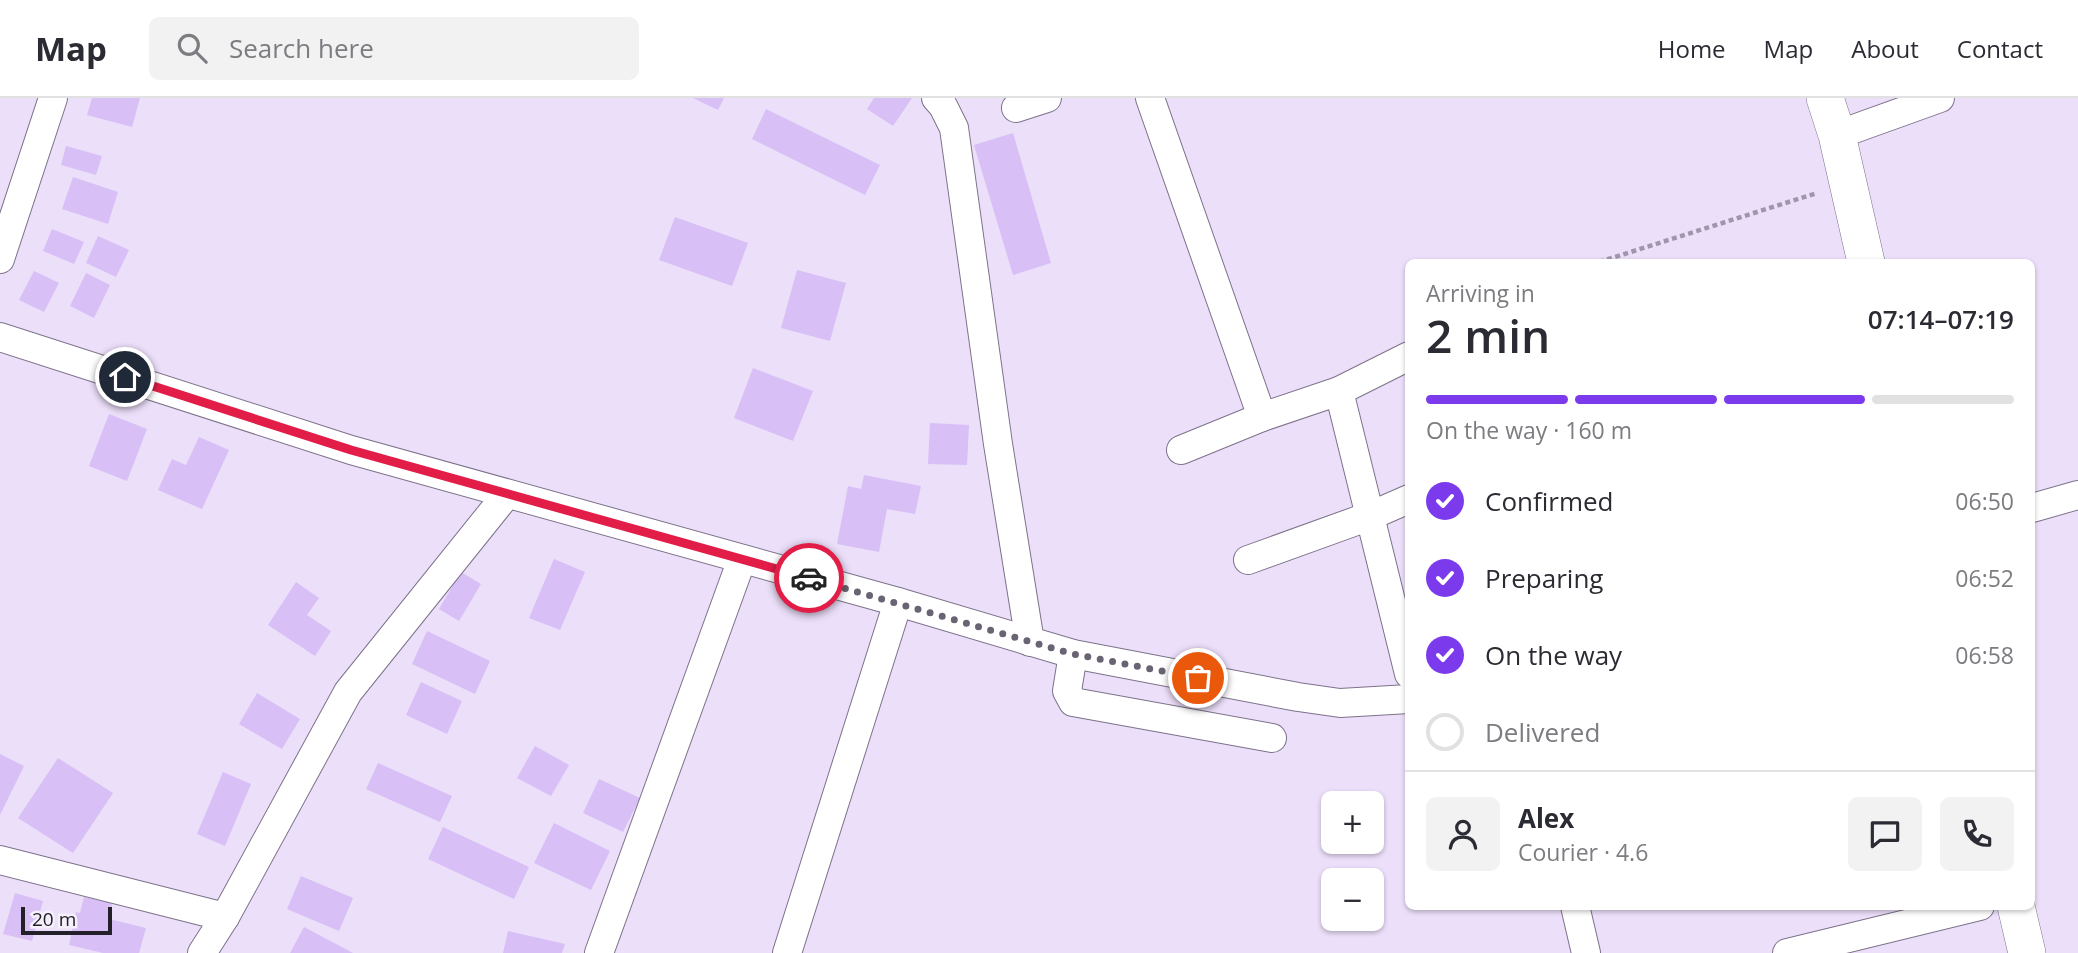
<!DOCTYPE html>
<html lang="en">
<head>
<meta charset="utf-8">
<style>
	body { margin:0; font-family:"Open Sans",sans-serif; background:#f2f2f3; color:#2b2b33; height:100vh; display:flex; flex-direction:column; font-size:26px; white-space:nowrap }
	* { box-sizing:border-box; margin:0 }
	p { font-size:23px; color:#7c7c81 }
	.icon { flex:none; width:38px; height:38px; fill:none; stroke:currentColor; stroke-width:2; stroke-linecap:round; stroke-linejoin:round }
	.map { position:relative; flex:1; overflow:hidden }
	.details { position:absolute; left:1405px; top:161px; width:630px; height:651px; display:flex; flex-direction:column; background:#fff; border-radius:10px; box-shadow:0 2px 5px #0004 }
	.details>* { flex:none }
	.fabs { position:absolute; left:1321px; top:693px; display:grid; gap:14px }
	.fabs a { display:grid; place-items:center; width:63px; height:63px; border-radius:10px; background:#fff; box-shadow:0 2px 5px #0004; font-size:35px }
	.scale { position:absolute; left:21px; bottom:18px; width:91px; box-sizing:border-box; padding-left:7px; border:4px solid #24202a; border-top:0; font-size:19px; line-height:24px; white-space:nowrap; color:#24202a; -webkit-text-stroke:5px #f5f0fb; paint-order:stroke }
	.pin { position:absolute; display:grid; place-items:center; width:60px; height:60px; color:#fff; margin:-30px; border:4px solid #fff; border-radius:50%; box-shadow:0 2px 7px #0007 }
	.courier { position:absolute; display:grid; place-items:center; width:70px; height:70px; margin:-35px; border:5px solid #e11d48; border-radius:50%; background:#fff; color:#222; box-shadow:0 2px 9px #0007 }
	.summary em { font-style:normal; font-weight:600 }
	.summary div { display:flex; flex-direction:column-reverse }
	.summary { display:flex; align-items:center; justify-content:space-between; height:119px; padding:0 21px }
	h1 { font-size:46px; font-weight:600; line-height:52px }
	.bar { display:grid; grid-template-columns:repeat(4,1fr); gap:10px 7px; align-content:center; height:84px; padding:0 21px }
	.bar i { height:9px; border-radius:5px; background:#e1e1e2 }
	.bar .on { background:#7c3aed }
	.bar p { grid-column:span 4 }
	.line { display:flex; align-items:center; gap:18px; padding:0 21px; border-top:2px solid #e1e1e2 }
	.line div { flex:1 }
	.round { display:grid; place-items:center; flex:none; width:74px; height:74px; border-radius:10px; background:#f2f2f3 }
	ol { padding:0 21px; list-style:none }
	li { display:flex; align-items:center; gap:21px; height:77px }
	li p { margin-inline-start:auto }
	li .icon { padding:7px; border-radius:50%; background:#7c3aed; color:#fff; stroke-width:4 }
	li:last-child { color:#7c7c81 }
	li i { width:38px; height:38px; border:4px solid #e1e1e2; border-radius:50% }
	header { display:flex; align-items:center; gap:42px; box-sizing:border-box; height:98px; padding:0 35px; background:#fff; border-bottom:2px solid #e1e1e2 }
	header strong { font-size:33px }
	nav { display:flex; gap:38px; margin-inline-start:auto; font-size:24px }
	.search { width:490px; height:63px; background:#f2f2f3; display:flex; align-items:center; gap:18px; box-sizing:border-box; padding:0 24px; border-radius:10px; color:#7c7c81; font-size:26px }
	.map>svg:first-child { display:block }
	.building { fill:#d8bff6 }
	.lines { fill:none; stroke-linecap:round; stroke-linejoin:round }
	.minor-casing { stroke:#7d728a; stroke-width:30 }
	.tertiary-casing { stroke:#7d728a; stroke-width:38 }
	.path { stroke:#a096ab; stroke-width:4.5; stroke-dasharray:5 3.5; stroke-linecap:butt }
	.minor { stroke:#fff; stroke-width:28 }
	.tertiary { stroke:#fff; stroke-width:37 }
	.done { stroke:#6a6373; stroke-width:7; stroke-dasharray:0 12.6 }
	.route { stroke:#e11d48; stroke-width:9 }
</style>
</head>
<body>
<header>
<strong>Map</strong>
<div class="search"><svg class="icon" aria-label="search" viewBox="0 0 24 24"><circle cx="10" cy="10" r="6"/><path d="M15 15l6 6"/></svg>Search here</div>
<nav><a>Home</a><a>Map</a><a>About</a><a>Contact</a></nav>
</header>
<div class="map">
<svg width="2078" height="855" viewBox="0 0 2078 855">
	<rect width="100%" height="100%" fill="#ecdffa"/>
	<g class="building">
		<path d="M92,0H140L132,29L87,17Z"/>
		<path d="M693,0H724L718,12Z"/>
		<path d="M874,0H912L893,28L867,11Z"/>
		<path d="M766,11L880,67L865,97L752,41Z"/>
		<path d="M1013,35L1051,165L1013,177L974,47Z"/>
		<path d="M66,48L102,58L96,77L61,67Z"/>
		<path d="M73,79L118,94L108,126L62,111Z"/>
		<path d="M675,119L748,145L732,188L659,162Z"/>
		<path d="M52,131L84,144L74,166L43,153Z"/>
		<path d="M98,138L129,152L116,179L86,165Z"/>
		<path d="M797,172L846,185L830,243L781,230Z"/>
		<path d="M34,173L59,185L44,214L19,202Z"/>
		<path d="M86,175L110,187L94,220L70,208Z"/>
		<path d="M753,270L813,293L793,343L734,320Z"/>
		<path d="M109,316L147,331L127,383L89,368Z"/>
		<path d="M930,325L969,327L967,367L928,366Z"/>
		<path d="M199,339L229,352L202,411L158,392L172,361L186,367Z"/>
		<path d="M864,377L921,388L915,416L887,411L879,454L837,446L848,388L861,391Z"/>
		<path d="M554,461L585,474L560,532L529,520Z"/>
		<path d="M461,474L481,486L459,523L439,511Z"/>
		<path d="M296,484L319,500L307,517L331,533L315,558L268,527Z"/>
		<path d="M427,533L490,563L475,596L412,566Z"/>
		<path d="M421,584L462,603L447,636L406,617Z"/>
		<path d="M257,595L300,621L282,651L239,626Z"/>
		<path d="M535,648L569,667L551,698L517,680Z"/>
		<path d="M0,656L24,668L0,717Z"/>
		<path d="M58,660L113,695L73,755L18,720Z"/>
		<path d="M378,665L452,698L440,724L366,691Z"/>
		<path d="M223,674L251,686L225,748L197,736Z"/>
		<path d="M599,681L640,700L623,734L583,715Z"/>
		<path d="M554,725L610,753L591,792L534,765Z"/>
		<path d="M443,729L529,769L514,801L428,761Z"/>
		<path d="M301,778L353,800L339,833L287,811Z"/>
		<path d="M15,795L43,803L32,843L3,836Z"/>
		<path d="M84,799L112,805L109,821L146,830L139,855H103L69,847L76,814L80,815Z"/>
		<path d="M304,829L353,855H290Z"/>
		<path d="M508,833L565,846L562,855H503Z"/>
	</g>
	<g class="lines">
		<defs>
			<g id="minor">
				<path d="M936,0L943,8L954,30L998,346L1030,544"/>
				<path d="M1150,0L1262,319"/>
				<path d="M1016,10L1047,0"/>
				<path d="M1837,37L1940,0"/>
				<path d="M0,161L53,0"/>
				<path d="M0,239L351,352L898,504L1073,556L1298,599L1340,605L1409,601"/>
				<path d="M1339,293L1409,576"/>
				<path d="M1181,352L1262,319L1339,293L1409,258"/>
				<path d="M2032,410L2078,397"/>
				<path d="M1248,462L1370,418L1409,401"/>
				<path d="M1073,556L1067,593L1073,604L1272,640"/>
				<path d="M0,762L225,819"/>
				<path d="M1575,808L1586,855"/>
				<path d="M202,855L225,819L348,594L507,396"/>
				<path d="M599,855L742,461"/>
				<path d="M787,855L898,504"/>
				<path d="M1787,855L1980,808"/>
			</g>
			<g id="tertiary">
				<path d="M1825,0L1837,37L1866,164"/>
				<path d="M2016,808L2027,855"/>
			</g>
		</defs>
		<use href="#minor" class="minor-casing"/>
		<use href="#tertiary" class="tertiary-casing"/>
		<path class="path" d="M1599,164L1817,95"/>
		<use href="#minor" class="minor"/>
		<use href="#tertiary" class="tertiary"/>
	</g>
	<g class="lines">
		<path class="done" d="M809,480L1073,556L1198,580"/>
		<path class="route" d="M125,279L351,352L809,480"/>
	</g>
</svg>
<div class="fabs">
<a>+</a>
<a>−</a>
</div>
<div class="scale">20 m</div>
<div class="pin" style="left:1198px;top:580px;background:#ea580c"><svg class="icon" aria-label="bag" viewBox="0 0 24 24"><path d="M5 8h14l-1 12H6zM9 8a3 3 0 0 1 6 0"/></svg></div>
<div class="pin" style="left:125px;top:279px;background:#1f2937"><svg class="icon" aria-label="home" viewBox="0 0 24 24"><path d="M3 11l9-7 9 7M6 9v11h12V9"/></svg></div>
<div class="courier" style="left:809px;top:480px"><svg class="icon" aria-label="car" viewBox="0 0 24 24"><path d="M5 17H2v-5l4-1 3-4h7l3 4 3 1v5h-3M9 17h6M6 11h13"/><circle cx="7" cy="17" r="2"/><circle cx="17" cy="17" r="2"/></svg></div>
<section class="details">
<div class="summary"><div><h1>2 min</h1><p>Arriving in</p></div><em>07:14–07:19</em></div>
<div class="bar"><i class="on"></i><i class="on"></i><i class="on"></i><i></i><p>On the way · 160 m</p></div>
<ol>
<li><svg class="icon" aria-label="check" viewBox="0 0 24 24"><path d="M5 12l5 5 9-10"/></svg>Confirmed<p>06:50</p></li>
<li><svg class="icon" aria-label="check" viewBox="0 0 24 24"><path d="M5 12l5 5 9-10"/></svg>Preparing<p>06:52</p></li>
<li><svg class="icon" aria-label="check" viewBox="0 0 24 24"><path d="M5 12l5 5 9-10"/></svg>On the way<p>06:58</p></li>
<li><i></i>Delivered</li>
</ol>
<div class="line" style="height:126px"><a class="round"><svg class="icon" aria-label="person" viewBox="0 0 24 24"><circle cx="12" cy="8" r="4"/><path d="M4 21q1-7 8-7t8 7"/></svg></a><div><b>Alex</b><p>Courier · 4.6</p></div><a class="round"><svg class="icon" aria-label="chat" viewBox="0 0 24 24"><path d="M4 5h16v11H9l-5 4z"/></svg></a><a class="round"><svg class="icon" aria-label="phone" viewBox="0 0 24 24"><path d="M5 4h4l2 5-3 2q2 4 5 5l2-3 5 2v4C11 20 4 13 5 4z"/></svg></a></div>
</section>
</div>
</body>
</html>
